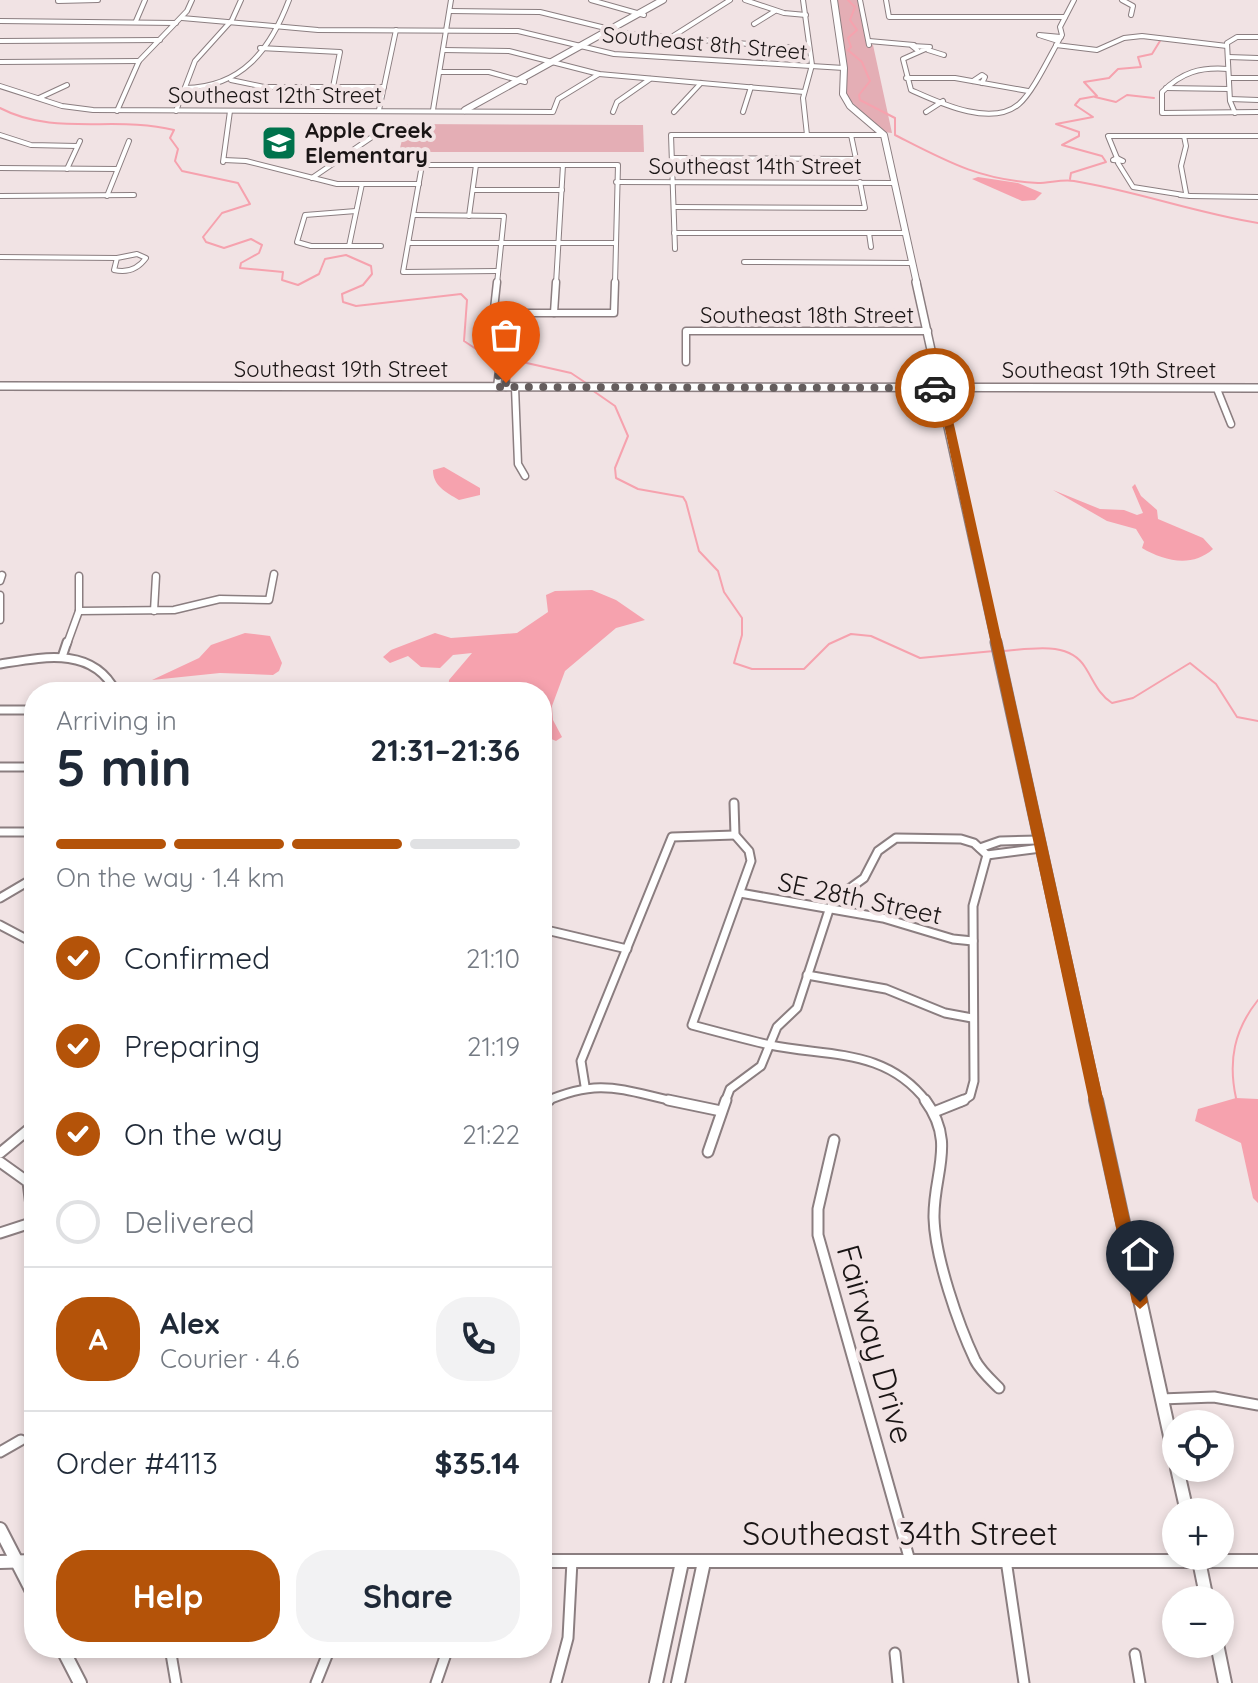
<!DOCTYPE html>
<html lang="en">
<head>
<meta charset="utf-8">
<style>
	body { margin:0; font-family:Quicksand,sans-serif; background:#f2f2f3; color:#1f2937; height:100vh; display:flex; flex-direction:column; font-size:30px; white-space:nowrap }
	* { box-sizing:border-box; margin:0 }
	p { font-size:26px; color:#747a83 }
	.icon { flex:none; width:44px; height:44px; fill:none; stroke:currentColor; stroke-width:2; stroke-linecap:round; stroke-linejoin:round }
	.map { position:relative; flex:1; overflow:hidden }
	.panel { position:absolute; left:24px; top:682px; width:528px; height:976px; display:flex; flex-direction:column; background:#fff; border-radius:32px; box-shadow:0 4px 12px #0003 }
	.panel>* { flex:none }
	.buttons { position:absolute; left:1162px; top:1410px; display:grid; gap:16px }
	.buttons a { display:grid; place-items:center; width:72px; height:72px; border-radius:50%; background:#fff; box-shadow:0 4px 12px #0003; font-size:40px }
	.pin { position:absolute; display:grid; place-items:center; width:68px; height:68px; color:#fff; margin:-82px -34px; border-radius:50% 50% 50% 0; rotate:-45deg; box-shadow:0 0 8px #0007 }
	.pin .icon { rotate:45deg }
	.courier { position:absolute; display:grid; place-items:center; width:80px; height:80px; margin:-40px; border:6px solid #b45309; border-radius:50%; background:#fff; color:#222; box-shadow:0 2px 10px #0007 }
	.overview em { font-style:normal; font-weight:700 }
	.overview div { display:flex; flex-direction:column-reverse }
	.overview { display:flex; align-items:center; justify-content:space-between; height:136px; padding:0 32px }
	h1 { font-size:52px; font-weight:700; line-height:60px }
	.bar { display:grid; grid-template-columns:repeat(4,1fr); gap:12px 8px; align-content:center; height:96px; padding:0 32px }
	.bar i { height:10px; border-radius:6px; background:#e0e1e3 }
	.bar .on { background:#b45309 }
	.bar p { grid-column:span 4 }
	.line { display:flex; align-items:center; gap:20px; padding:0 32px; border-top:2px solid #e0e1e3 }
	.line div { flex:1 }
	.round { display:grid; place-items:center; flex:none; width:84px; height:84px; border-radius:32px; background:#f2f2f3 }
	ol { padding:0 32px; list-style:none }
	li { display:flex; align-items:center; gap:24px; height:88px }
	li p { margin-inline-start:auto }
	li .icon { padding:8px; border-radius:50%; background:#b45309; color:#fff; stroke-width:4 }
	li:last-child { color:#747a83 }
	li i { width:44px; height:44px; border:4px solid #e0e1e3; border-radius:50% }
	.button { display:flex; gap:16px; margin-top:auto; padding:16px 32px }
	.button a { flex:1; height:92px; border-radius:32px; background:#b45309; color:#fff; font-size:32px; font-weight:700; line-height:92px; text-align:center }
	.button a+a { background:#f2f2f3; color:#1f2937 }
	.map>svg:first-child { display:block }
	.green { fill:#e4aeb5 }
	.water { fill:#f6a2ae }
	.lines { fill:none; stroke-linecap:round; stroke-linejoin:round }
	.stream { stroke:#f6a2ae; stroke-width:2 }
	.minor-far3-casing { stroke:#8b7e80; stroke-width:6 }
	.minor-far2-casing { stroke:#8b7e80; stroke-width:9 }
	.minor-far1-casing { stroke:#8b7e80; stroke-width:11 }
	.minor-casing { stroke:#8b7e80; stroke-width:13 }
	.tertiary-far3-casing { stroke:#8b7e80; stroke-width:8 }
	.tertiary-far2-casing { stroke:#8b7e80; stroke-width:10 }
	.tertiary-far1-casing { stroke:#8b7e80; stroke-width:13 }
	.tertiary-casing { stroke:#8b7e80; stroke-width:16 }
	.minor-far3 { stroke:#fff; stroke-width:4 }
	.minor-far2 { stroke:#fff; stroke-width:6 }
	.minor-far1 { stroke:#fff; stroke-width:7 }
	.minor { stroke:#fff; stroke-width:9 }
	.tertiary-far3 { stroke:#fff; stroke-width:6 }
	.tertiary-far2 { stroke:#fff; stroke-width:7 }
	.tertiary-far1 { stroke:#fff; stroke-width:9 }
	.tertiary { stroke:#fff; stroke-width:12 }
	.route { fill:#b45309 }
	.done { stroke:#655d5d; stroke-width:8; stroke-dasharray:0 14.4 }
	.labels { text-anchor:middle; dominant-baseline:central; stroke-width:8; stroke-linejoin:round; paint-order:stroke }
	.far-street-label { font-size:22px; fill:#1a1515; stroke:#f1e3e4 }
	.far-poi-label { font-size:22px; font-weight:bold; fill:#1a1515; stroke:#f1e3e4; text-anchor:start }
	.street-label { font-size:26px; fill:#1a1515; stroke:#f1e3e4 }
	.near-street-label { font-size:32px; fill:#1a1515; stroke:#f1e3e4 }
</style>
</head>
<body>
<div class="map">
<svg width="1258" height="1683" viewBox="0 0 1258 1683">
	<rect width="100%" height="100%" fill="#f1e3e4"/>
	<g class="green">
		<path d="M837,0H858L867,44L873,45L892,133L884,132L845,96Z"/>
		<path d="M406,124L643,125L644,152H399Z"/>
	</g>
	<g class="water">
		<path d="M978,177L1018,183L1042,193L1035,200L1022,201L972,179Z"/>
		<path d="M444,467L480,488V495L459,500C446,492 433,486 433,470Z"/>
		<path d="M1135,484L1141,496L1157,510L1158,519L1203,538L1213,549C1192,568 1164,561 1142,548L1144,542L1136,529L1107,521L1053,490L1100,509L1124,510L1137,515L1143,513L1132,487Z"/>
		<path d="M592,590L616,600L645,620L616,628L565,671L552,706L553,720L562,737L556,741L542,735V692L510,689L448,692L449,680L472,653L453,655L440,668L421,667L408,656L390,663L383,657L391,650L435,633L451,638L517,633L548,612L546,595L555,591Z"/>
		<path d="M245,633L270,636L282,663L279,671L273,675L220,673L152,680L199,658L211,645Z"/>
		<path d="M1236,1098L1258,1099V1203L1253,1198L1241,1143L1195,1121L1198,1109Z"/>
	</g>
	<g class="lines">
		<g class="stream">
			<path d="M848,0L855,7L850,20L857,30L848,38L851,47L848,50L862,62L870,81L859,95L860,100L895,118V135C946,161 979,180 1038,183C1050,183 1062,179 1074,181C1136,191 1196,213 1258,223"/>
			<path d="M1095,97L1116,102L1127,95L1154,98"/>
			<path d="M0,108C55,137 116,115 174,130L170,138L178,149L175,161L182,171L238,183L250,204L222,213L203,237L206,242L224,248L251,239L262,245L259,253L241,263L240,268L283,272L282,280L298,285L319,274L325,259L346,255L371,266L372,274L363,285L342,294L343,302L356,306L461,294L467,300L464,341L476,349L503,357"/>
			<path d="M1070,179L1071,173L1106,162L1102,156L1062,145L1079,136V132L1056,124L1093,117L1075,105L1080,99L1097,96L1084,82L1109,78L1118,69L1141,67L1138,57L1152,54L1160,41"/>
			<path d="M509,359L571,373L589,385"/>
			<path d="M592,390L615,406L628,436L615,468L616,478L638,489L683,497L686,502L699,551L718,571L724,592L742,618V635L734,663L752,669H804L829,644L851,634L871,636L920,658L994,651"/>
			<path d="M1000,651C1027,650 1068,639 1085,667C1094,681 1098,694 1112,703L1133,698L1190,663L1216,684L1237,717L1258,721"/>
			<path d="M1236,1098C1228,1061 1234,1030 1258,1000"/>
		</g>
		<defs>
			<g id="minor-far3">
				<path d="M591,0L644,15"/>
				<path d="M745,0L784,13L806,15"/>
				<path d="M803,0L812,65L803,98L807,135"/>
				<path d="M860,0L869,45"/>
				<path d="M886,0L889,17H1065"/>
				<path d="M1122,0L1133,6L1131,15"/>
				<path d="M58,1L98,0"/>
				<path d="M450,11L540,12L630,34L809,49"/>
				<path d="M182,18L318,30L518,31L614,54L844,68"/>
				<path d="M0,21L176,23"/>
				<path d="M136,21L145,0"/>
				<path d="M754,24L775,11"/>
				<path d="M670,38L730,0"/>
				<path d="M0,41L160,40"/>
				<path d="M869,41L914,45"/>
				<path d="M1058,41L1039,35L1061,37"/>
				<path d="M1056,45L1097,50L1124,38L1142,36L1227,46"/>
				<path d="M260,48L340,52L333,87"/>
				<path d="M443,50L509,51L599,74L804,92"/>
				<path d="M917,50L912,46L930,47L903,59L911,90C938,102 991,128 1019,104C1034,91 1051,53 1062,35L1060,27L1074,0"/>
				<path d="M928,50L944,55"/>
				<path d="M1228,57L1258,58"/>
				<path d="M0,62L139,61"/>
				<path d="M1228,69C1200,67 1182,72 1162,92V113L1258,112"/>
				<path d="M440,72H489L525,82"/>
				<path d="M906,78H955L1028,91"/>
				<path d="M1229,78H1258"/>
				<path d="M231,80L264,87H384"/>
				<path d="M973,81L982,75L985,77L982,83"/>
				<path d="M0,86L62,106L93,110L553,112L558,99L599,74"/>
				<path d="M185,88C242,87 270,50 289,0"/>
				<path d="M1166,88L1229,89"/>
				<path d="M39,98L67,85"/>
				<path d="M1230,99L1258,100"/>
				<path d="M379,110L396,30"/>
				<path d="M433,110L451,0"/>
				<path d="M117,111L139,61L187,11L192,0"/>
				<path d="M176,111L195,61L232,20L241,0"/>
				<path d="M613,112L617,102L650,79"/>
				<path d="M674,112L701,83"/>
				<path d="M743,112L751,87"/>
				<path d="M926,112L943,101"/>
				<path d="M1235,113L1230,101L1227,43L1237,37H1258"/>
				<path d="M0,135L31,145L77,146"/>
				<path d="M1184,136L1186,146L1181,166L1186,193"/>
				<path d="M673,158L856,159L851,135"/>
				<path d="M1117,158L1123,161L1113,160Z"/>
				<path d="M1117,158L1108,136H1258"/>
				<path d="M224,160L246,161L337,184H419"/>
				<path d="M223,162L230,111"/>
				<path d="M1118,163L1133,187L1190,196L1180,195"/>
				<path d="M0,168L117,169"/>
				<path d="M67,169L80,141"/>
				<path d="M312,178L372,137"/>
				<path d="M616,182L893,183"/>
				<path d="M473,190H562"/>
				<path d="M0,196L134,195"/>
				<path d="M107,196L129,141"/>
				<path d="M1190,196L1258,197"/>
				<path d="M674,207L865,208L860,182"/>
				<path d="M356,211L305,215L297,242L311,246H381"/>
				<path d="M414,215L504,216L497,284"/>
				<path d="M469,216L476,165"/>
				<path d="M674,233H904"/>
				<path d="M869,233L871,247"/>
				<path d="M409,243H615"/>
				<path d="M349,246L362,184"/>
				<path d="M675,249L671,135H884"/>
				<path d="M137,254L146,258C138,269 127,273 114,270L117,258Z"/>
				<path d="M0,257L117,258"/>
				<path d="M744,262L910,263"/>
				<path d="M497,271L403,272L422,165H618L615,284"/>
				<path d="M556,284L563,165"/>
			</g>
			<g id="minor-far2">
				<path d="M497,282L493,318L505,345L506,387"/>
				<path d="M493,313H614L615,282"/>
				<path d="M554,313L556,282"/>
				<path d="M686,362V331H928"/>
				<path d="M497,387L499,370L503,367"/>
				<path d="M515,387L518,464L525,476"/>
				<path d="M1217,389L1231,424"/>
				<path d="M0,581L2,575"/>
				<path d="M0,595V620"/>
				<path d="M79,611L174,610L220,599L269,600L274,574"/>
				<path d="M154,611L156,576"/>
				<path d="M67,644L79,611V576"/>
			</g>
			<g id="minor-far1">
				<path d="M62,657L67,642"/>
				<path d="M0,664C43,657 93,646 116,692"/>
				<path d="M0,710H34"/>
				<path d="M0,767H34"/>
				<path d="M734,803L735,835L749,851L751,861L692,1025C718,1032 744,1039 770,1045C829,1057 886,1048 927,1102"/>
				<path d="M0,832H34"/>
				<path d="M980,848L1000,841L1039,840"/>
				<path d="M987,855L1041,848"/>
				<path d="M740,893L883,918L953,939L973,941"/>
				<path d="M0,898L34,878"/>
				<path d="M0,925L34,943"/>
				<path d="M542,929L627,949"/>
				<path d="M807,975L886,989L945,1013L972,1018"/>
				<path d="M585,1086L581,1061L672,837L735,835"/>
				<path d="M544,1102C601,1077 620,1090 678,1102"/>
				<path d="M725,1102L730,1089L761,1066L777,1027L797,1008L829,910L835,899L864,878L878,851L896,838L961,839L974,843L987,855"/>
				<path d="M961,1102L970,1096L974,1081L973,906L987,855"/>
			</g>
			<g id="minor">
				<path d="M668,1100L721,1111"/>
				<path d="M925,1100C957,1143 933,1173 934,1218C935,1257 958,1324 975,1360C980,1370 991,1380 999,1388"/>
				<path d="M542,1103L549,1100"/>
				<path d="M934,1112L964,1100"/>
				<path d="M834,1140L818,1209V1235L910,1561"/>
				<path d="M708,1152L726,1100"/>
				<path d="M0,1153L34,1125"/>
				<path d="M0,1162L28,1182L33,1222"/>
				<path d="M0,1233L34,1222"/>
				<path d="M1161,1399L1214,1397L1258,1405"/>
				<path d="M0,1452L21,1440"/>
				<path d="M1006,1560L1024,1683"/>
				<path d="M170,1648L176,1683"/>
				<path d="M895,1653L898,1683"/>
				<path d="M1135,1654L1140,1683"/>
				<path d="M316,1683L330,1648"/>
				<path d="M436,1683L448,1648"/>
				<path d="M556,1683L568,1638L572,1561"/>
			</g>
			<g id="tertiary-far3">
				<path d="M834,0L844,68L843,94L850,106L884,135L917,284"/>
				<path d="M465,110L663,0"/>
			</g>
			<g id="tertiary-far2">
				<path d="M916,282L996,644"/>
				<path d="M0,386L1258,388"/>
			</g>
			<path id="tertiary-far1" d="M996,642L1097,1102"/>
			<g id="tertiary">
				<path d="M1096,1100L1176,1463"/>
				<path d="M1177,1468L1187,1512"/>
				<path d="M0,1529L34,1595"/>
				<path d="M1198,1556L1207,1600"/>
				<path d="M542,1561H1258"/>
				<path d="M0,1562L34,1561"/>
				<path d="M1217,1644L1225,1683"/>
				<path d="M62,1648L80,1683"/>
				<path d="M656,1683L682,1562"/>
				<path d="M678,1683L704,1562"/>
			</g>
		</defs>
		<use href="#minor-far3" class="minor-far3-casing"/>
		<use href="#minor-far2" class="minor-far2-casing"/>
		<use href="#minor-far1" class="minor-far1-casing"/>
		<use href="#minor" class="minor-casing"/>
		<use href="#tertiary-far3" class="tertiary-far3-casing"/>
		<use href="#tertiary-far2" class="tertiary-far2-casing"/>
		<use href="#tertiary-far1" class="tertiary-far1-casing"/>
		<use href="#tertiary" class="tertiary-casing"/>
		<use href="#minor-far3" class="minor-far3"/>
		<use href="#minor-far2" class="minor-far2"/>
		<use href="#minor-far1" class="minor-far1"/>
		<use href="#minor" class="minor"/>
		<use href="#tertiary-far3" class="tertiary-far3"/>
		<use href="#tertiary-far2" class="tertiary-far2"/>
		<use href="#tertiary-far1" class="tertiary-far1"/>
		<use href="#tertiary" class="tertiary"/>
	</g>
	<path class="route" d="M940,385L945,388L955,429L1148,1302L1140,1309L1132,1302L945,429L936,391L930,388Z"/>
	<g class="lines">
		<path class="done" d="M506,383L507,370L503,367L499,370L497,387L935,388"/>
	</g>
	<defs>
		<symbol id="school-square" viewBox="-11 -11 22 22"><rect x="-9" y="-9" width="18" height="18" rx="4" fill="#00724c" stroke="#f1e3e4"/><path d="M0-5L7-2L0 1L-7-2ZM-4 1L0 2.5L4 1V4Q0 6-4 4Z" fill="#fff"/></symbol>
	</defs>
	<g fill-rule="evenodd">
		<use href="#school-square" x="259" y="123" width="40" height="40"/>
	</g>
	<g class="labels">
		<g class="far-street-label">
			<text transform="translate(705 43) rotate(5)">Southeast 8th Street</text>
			<text x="275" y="95">Southeast 12th Street</text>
			<text x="755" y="166">Southeast 14th Street</text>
			<text x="807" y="315">Southeast 18th Street</text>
			<text x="341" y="369">Southeast 19th Street</text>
			<text x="1109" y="370">Southeast 19th Street</text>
		</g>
		<g class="far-poi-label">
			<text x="305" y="130">Apple Creek<tspan x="305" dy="25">Elementary</tspan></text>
		</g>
		<g class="street-label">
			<text transform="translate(860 898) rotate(12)">SE 28th Street</text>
		</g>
		<g class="near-street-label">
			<text transform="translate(876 1344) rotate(74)">Fairway Drive</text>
			<text x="900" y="1533">Southeast 34th Street</text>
		</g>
	</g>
</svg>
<div class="buttons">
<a><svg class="icon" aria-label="locate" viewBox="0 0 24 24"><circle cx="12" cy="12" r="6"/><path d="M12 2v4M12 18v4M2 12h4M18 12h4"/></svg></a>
<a>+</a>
<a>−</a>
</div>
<div class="pin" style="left:506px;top:383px;background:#ea580c"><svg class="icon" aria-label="bag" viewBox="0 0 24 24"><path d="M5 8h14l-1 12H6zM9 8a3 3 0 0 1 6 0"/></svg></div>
<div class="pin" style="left:1140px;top:1302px;background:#1f2937"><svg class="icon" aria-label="home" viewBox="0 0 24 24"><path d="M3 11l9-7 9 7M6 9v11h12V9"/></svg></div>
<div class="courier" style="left:935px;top:388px"><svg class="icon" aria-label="car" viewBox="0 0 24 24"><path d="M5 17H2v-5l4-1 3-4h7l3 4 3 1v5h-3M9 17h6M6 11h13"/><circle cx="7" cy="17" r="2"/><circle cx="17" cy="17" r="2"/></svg></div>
<section class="panel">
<div class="overview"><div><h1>5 min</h1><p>Arriving in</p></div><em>21:31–21:36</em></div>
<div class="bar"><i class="on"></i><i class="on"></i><i class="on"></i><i></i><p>On the way · 1.4 km</p></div>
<ol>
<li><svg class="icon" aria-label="check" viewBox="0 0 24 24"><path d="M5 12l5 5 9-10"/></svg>Confirmed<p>21:10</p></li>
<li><svg class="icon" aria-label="check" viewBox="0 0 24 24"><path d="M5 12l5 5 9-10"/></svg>Preparing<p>21:19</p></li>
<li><svg class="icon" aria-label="check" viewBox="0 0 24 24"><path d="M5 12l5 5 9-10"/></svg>On the way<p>21:22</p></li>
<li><i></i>Delivered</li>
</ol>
<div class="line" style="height:144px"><b class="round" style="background:#b45309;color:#fff">A</b><div><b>Alex</b><p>Courier · 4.6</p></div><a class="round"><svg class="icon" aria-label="phone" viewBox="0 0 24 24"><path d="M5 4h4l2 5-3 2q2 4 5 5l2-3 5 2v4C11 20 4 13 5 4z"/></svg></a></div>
<div class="line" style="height:104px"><div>Order #4113</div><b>$35.14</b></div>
<div class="button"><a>Help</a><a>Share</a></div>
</section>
</div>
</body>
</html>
